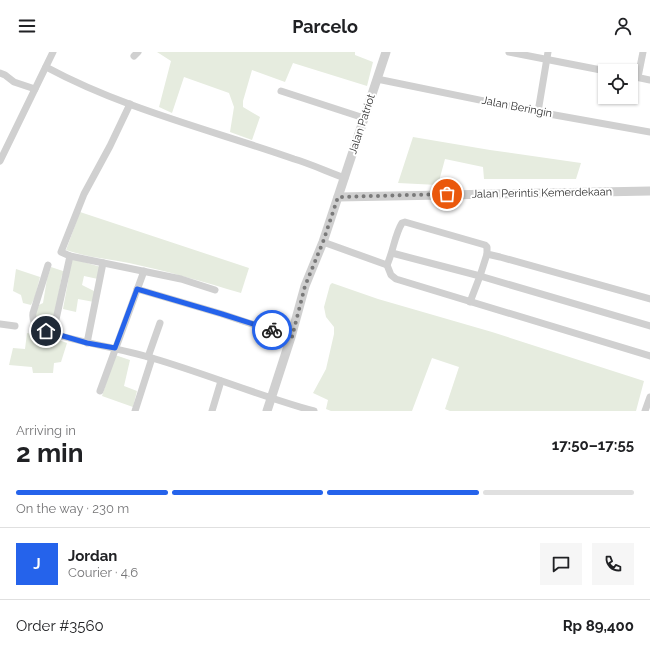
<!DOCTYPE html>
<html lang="en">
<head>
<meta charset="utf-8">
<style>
	body { margin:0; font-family:Raleway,sans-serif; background:#f6f6f6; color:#202124; height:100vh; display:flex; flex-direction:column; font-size:15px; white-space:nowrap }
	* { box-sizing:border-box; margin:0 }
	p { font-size:13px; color:#757577 }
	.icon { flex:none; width:22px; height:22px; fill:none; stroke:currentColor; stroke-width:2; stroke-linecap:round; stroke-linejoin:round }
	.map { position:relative; height:359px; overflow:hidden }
	.details { display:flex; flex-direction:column; background:#fff; flex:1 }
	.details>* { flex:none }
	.buttons { position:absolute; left:598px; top:12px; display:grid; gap:8px }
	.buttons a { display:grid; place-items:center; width:40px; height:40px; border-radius:0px; background:#fff; box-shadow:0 1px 3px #0004; font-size:20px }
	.pin { position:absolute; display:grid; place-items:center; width:34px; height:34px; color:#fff; margin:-17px; border:2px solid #fff; border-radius:50%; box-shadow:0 1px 4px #0007 }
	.courier { position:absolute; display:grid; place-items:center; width:40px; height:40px; margin:-20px; border:3px solid #2563eb; border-radius:50%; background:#fff; color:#222; box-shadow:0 1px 5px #0007 }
	.head em { font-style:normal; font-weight:700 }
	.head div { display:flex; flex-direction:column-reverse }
	.head { display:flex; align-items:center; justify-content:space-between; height:68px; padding:0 16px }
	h1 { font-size:26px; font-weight:700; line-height:30px }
	.bar { display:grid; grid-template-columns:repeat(4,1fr); gap:6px 4px; align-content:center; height:48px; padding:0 16px }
	.bar i { height:5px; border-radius:3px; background:#e0e0e0 }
	.bar .selected { background:#2563eb }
	.bar p { grid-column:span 4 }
	.line { display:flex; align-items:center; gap:10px; padding:0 16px; border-top:1px solid #e0e0e0 }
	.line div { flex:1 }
	.round { display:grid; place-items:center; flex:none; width:42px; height:42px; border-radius:0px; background:#f6f6f6 }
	header { display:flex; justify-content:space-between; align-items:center; height:52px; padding:0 16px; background:#fff; font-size:18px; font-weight:700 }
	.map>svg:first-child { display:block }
	.green { fill:#e6ecdf }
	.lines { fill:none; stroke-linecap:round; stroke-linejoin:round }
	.minor { stroke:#d0d0d0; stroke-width:7 }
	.tertiary { stroke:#d0d0d0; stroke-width:9 }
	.done { stroke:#7a7a7a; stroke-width:4; stroke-dasharray:0 7.2 }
	.route { stroke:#2563eb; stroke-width:5 }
	.labels { text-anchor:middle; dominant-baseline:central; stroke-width:4; stroke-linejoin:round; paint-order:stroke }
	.street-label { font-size:11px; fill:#333; stroke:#fff }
</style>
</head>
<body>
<header><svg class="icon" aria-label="menu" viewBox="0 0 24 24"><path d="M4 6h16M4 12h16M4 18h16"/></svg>Parcelo<svg class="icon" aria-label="person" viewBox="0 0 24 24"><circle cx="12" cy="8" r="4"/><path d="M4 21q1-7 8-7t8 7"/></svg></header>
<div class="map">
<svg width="650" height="359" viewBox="0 0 650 359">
	<rect width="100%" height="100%" fill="#fff"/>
	<g class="green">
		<path d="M157,0H355V3L373,10L367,34L293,11L285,30L252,18L243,49V55L260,65L252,88L230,80L234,55L229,41L184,25L172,61L159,55L171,9Z"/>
		<path d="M413,85L490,98L581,111L576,127H484L483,115L445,107L438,133L398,131Z"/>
		<path d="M80,160L249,216L241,241C204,230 167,219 129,211C108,207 86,205 66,198Z"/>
		<path d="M73,207L101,215L98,227L84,224L82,233L96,240L94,250L78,247L76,260L63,257L69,224L62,223L52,279L36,272L34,265L39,253L43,251L47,227L51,215L66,220Z"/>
		<path d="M16,217L40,225L35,245L31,253L23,251L21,243L13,239Z"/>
		<path d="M332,231L378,247L492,280L644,329L636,359H450L445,357L459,315L432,306L412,359H331L326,357L328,348L313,341L326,317L334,282V275L326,265L324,255L330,233Z"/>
		<path d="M27,281L56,287L67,291L61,310L54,311L53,321H33L32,315L9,313L13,296L25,297Z"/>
		<path d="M115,303L130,308L124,334L137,339L133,355L102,344Z"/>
	</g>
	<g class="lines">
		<g class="minor">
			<path d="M509,0L606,19"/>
			<path d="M134,4L138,0"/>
			<path d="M46,15C124,57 211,78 294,107C311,112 328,120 345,126"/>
			<path d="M0,21L5,23L14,30L35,37"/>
			<path d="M631,24L650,28"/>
			<path d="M638,25L643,0"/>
			<path d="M377,27L538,60L650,80"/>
			<path d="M281,39L364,66"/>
			<path d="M130,52L110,94L84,142L61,200L70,204L181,227L215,238"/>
			<path d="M538,60L548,0"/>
			<path d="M0,109L53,0"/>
			<path d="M323,190L387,213L391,223L396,227L650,304"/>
			<path d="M392,201L480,224L650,274"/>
			<path d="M48,213L33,261C32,269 35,273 40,278C77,290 115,295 152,306C207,322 259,344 314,359"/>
			<path d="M387,213C393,200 395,182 402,171L405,170L485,193L487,195V202L500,205L650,247"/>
			<path d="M137,237L222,262L291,285"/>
			<path d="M470,250L480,224L487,202"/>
			<path d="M0,272L15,274"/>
			<path d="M53,281L70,204"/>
			<path d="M87,291L103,211"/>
			<path d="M148,305L160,271"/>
			<path d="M100,339L144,219"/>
			<path d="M135,359L152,306"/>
			<path d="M212,359L221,329"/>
			<path d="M645,359L650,345"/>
		</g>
		<g class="tertiary">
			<path d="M338,145L650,139"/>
			<path d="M267,359L291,285L305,234L323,190L386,0"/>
		</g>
	</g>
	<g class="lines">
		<path class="done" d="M272,278L292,285L305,234L323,190L338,145L447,142"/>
		<path class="route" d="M46,279L87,291L115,296L137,237L222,262L272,278"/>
	</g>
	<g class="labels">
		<g class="street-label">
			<text transform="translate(517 55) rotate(11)">Jalan Beringin</text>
			<text transform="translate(362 72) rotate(-72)">Jalan Patriot</text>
			<text transform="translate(542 141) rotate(-1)">Jalan Perintis Kemerdekaan</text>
		</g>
	</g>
</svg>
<div class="buttons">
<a><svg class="icon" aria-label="locate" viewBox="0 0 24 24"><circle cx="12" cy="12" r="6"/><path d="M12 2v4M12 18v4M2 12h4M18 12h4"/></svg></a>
</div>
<div class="pin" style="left:447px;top:142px;background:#ea580c"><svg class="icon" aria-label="bag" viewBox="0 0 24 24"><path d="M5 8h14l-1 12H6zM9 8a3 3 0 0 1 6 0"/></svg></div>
<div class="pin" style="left:46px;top:279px;background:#1f2937"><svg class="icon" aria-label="home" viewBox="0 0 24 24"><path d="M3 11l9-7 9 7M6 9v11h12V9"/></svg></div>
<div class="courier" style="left:272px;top:278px"><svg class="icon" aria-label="bike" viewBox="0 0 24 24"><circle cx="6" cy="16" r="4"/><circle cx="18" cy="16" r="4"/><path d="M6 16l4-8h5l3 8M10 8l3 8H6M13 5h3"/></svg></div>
</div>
<section class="details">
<div class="head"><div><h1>2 min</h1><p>Arriving in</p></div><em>17:50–17:55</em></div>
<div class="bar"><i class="selected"></i><i class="selected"></i><i class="selected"></i><i></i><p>On the way · 230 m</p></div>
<div class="line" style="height:72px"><b class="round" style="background:#2563eb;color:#fff">J</b><div><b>Jordan</b><p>Courier · 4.6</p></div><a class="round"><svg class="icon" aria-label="chat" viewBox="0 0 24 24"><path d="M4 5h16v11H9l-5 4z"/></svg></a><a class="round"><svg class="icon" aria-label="phone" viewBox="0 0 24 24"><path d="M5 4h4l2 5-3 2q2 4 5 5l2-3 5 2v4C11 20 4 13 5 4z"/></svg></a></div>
<div class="line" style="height:52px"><div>Order #3560</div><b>Rp 89,400</b></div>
</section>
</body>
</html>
